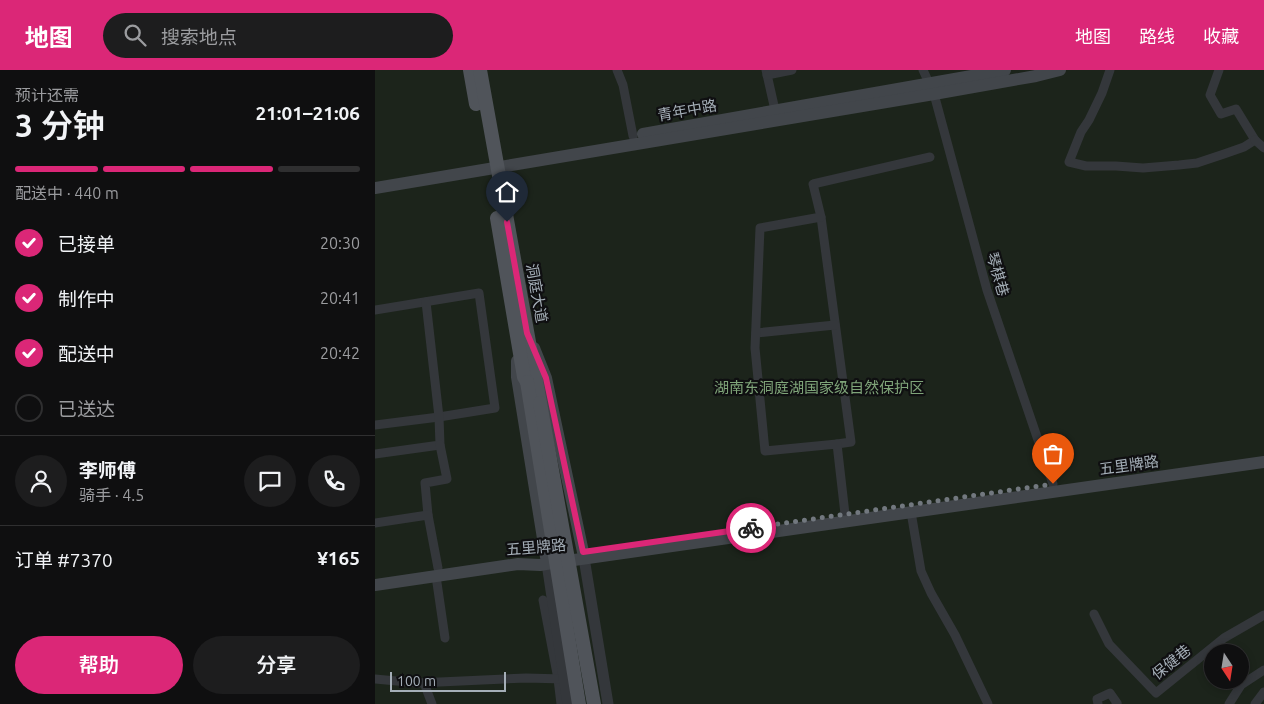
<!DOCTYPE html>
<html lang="zh">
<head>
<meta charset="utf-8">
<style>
	body { margin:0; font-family:Ubuntu,"Noto Sans SC",sans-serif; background:#1d1d1e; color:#f1f3f6; height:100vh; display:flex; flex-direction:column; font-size:19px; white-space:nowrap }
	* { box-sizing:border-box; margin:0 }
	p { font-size:16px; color:#9b9c9f }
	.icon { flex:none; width:28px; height:28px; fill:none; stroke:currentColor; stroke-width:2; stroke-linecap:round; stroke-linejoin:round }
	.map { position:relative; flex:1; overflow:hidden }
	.side { display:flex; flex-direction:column; background:#0f0f10; width:375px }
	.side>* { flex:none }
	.needle { width:32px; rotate:168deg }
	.buttons { position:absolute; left:829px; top:574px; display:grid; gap:10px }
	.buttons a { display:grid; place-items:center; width:45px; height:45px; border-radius:50%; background:#0f0f10; box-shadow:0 2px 8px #0003,0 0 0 1px #2f2f30; font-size:25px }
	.scale { position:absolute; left:15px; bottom:12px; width:116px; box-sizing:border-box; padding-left:5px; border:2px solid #a4aeb7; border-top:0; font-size:14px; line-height:18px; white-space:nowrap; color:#a4aeb7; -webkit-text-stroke:4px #0f0f11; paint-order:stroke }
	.pin { position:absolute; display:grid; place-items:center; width:42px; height:42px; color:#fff; margin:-51px -21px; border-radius:50% 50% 50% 0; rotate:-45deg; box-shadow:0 0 5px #0007 }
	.pin .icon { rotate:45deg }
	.courier { position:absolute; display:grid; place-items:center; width:50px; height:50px; margin:-25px; border:4px solid #db2777; border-radius:50%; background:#fff; color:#222; box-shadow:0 1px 6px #0007 }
	.headline em { font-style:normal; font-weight:600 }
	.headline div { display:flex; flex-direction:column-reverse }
	.headline { display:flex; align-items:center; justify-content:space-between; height:85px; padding:0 15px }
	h1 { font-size:32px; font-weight:600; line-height:38px }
	.bar { display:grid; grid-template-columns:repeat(4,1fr); gap:8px 5px; align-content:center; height:60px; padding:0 15px }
	.bar i { height:6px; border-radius:4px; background:#2f2f30 }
	.bar .selected { background:#db2777 }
	.bar p { grid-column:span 4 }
	.line { display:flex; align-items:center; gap:12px; padding:0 15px; border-top:1px solid #2f2f30 }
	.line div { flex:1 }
	.round { display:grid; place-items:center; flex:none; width:52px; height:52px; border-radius:26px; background:#1d1d1e }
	ol { padding:0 15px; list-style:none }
	li { display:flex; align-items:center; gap:15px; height:55px }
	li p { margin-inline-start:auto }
	li .icon { padding:5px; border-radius:50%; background:#db2777; color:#fff; stroke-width:4 }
	li:last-child { color:#9b9c9f }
	li i { width:28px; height:28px; border:2px solid #2f2f30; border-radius:50% }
	.cta { display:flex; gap:10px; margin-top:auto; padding:10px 15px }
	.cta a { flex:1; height:58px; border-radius:30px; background:#db2777; color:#fff; font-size:20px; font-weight:600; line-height:58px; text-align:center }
	.cta a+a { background:#1d1d1e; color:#f1f3f6 }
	header { display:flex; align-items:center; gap:30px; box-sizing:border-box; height:70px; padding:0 25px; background:#db2777; color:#fff }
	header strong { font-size:24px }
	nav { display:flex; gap:28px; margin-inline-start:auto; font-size:18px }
	.search { width:350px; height:45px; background:#1d1d1e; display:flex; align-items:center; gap:12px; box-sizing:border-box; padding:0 18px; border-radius:28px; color:#9b9c9f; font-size:19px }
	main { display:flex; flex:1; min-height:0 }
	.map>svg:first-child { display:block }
	.green { fill:#1c241b; fill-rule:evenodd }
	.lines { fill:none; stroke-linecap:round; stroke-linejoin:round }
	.minor { stroke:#34373b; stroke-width:9 }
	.tertiary { stroke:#34373b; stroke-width:11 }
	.secondary { stroke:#42464b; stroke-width:12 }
	.primary { stroke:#50545a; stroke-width:14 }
	.primary-bridge { stroke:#50545a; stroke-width:14 }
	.done { stroke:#72787f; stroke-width:5; stroke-dasharray:0 9 }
	.route { stroke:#db2777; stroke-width:6 }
	.labels { text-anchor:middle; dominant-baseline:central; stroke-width:4.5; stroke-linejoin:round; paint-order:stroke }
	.street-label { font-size:15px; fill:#a4aeb7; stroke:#0f0f11 }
	.park-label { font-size:15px; fill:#7fa479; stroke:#0f0f11 }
</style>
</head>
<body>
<header>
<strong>地图</strong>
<div class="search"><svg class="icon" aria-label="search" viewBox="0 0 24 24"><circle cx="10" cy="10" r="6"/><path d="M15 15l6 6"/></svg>搜索地点</div>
<nav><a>地图</a><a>路线</a><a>收藏</a></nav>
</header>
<main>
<section class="side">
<div class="headline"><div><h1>3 分钟</h1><p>预计还需</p></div><em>21:01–21:06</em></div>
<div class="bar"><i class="selected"></i><i class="selected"></i><i class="selected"></i><i></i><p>配送中 · 440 m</p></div>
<ol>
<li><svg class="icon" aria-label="check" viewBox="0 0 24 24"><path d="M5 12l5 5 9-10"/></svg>已接单<p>20:30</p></li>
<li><svg class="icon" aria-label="check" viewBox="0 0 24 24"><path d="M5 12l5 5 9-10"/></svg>制作中<p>20:41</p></li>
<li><svg class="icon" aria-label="check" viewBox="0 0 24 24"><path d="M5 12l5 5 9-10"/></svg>配送中<p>20:42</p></li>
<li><i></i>已送达</li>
</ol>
<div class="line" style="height:90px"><a class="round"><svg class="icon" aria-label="person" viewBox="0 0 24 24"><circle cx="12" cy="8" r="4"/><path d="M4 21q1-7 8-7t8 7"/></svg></a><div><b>李师傅</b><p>骑手 · 4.5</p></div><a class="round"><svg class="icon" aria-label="chat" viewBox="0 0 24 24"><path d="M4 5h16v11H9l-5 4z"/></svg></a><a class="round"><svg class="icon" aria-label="phone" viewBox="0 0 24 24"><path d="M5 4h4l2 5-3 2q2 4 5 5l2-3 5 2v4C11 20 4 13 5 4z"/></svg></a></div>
<div class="line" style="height:65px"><div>订单 #7370</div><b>¥165</b></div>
<div class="cta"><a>帮助</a><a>分享</a></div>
</section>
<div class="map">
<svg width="889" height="634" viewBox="0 0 889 634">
	<rect width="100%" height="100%" fill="#141416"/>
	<path class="green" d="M0,0H889V634H0ZM838,582H865V610H838Z"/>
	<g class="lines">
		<g class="minor">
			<path d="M242,0L248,15L258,66"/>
			<path d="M391,0L400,40"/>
			<path d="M548,0L559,24L612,220L678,414"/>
			<path d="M735,0L727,23L714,50L706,62L694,92L711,96H741L768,98L804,95L822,93L849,84L869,77L880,70L861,39L846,44L835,25L844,0"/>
			<path d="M392,5L417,0"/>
			<path d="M880,70L889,78"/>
			<path d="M446,147L476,372L462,374"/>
			<path d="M0,240L104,223L120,338L64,347L0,355"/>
			<path d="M381,263L460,255"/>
			<path d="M0,384L65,375L64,347L51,232"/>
			<path d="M536,442L546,501L556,523L580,565L613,634"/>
			<path d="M470,444L462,374L390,381L380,278L385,158L446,147L438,114L555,87"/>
			<path d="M53,445L50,413L72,409L65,375"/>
			<path d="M0,453L53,445L63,498"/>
			<path d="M61,506L70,568"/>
			<path d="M168,530L183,609L186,634"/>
			<path d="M719,544L734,574L781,623L849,568L889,545"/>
			<path d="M0,609L43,613L151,608L189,609"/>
			<path d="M49,613L57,634"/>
			<path d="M723,634L722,629L735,623L742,633L741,634"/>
			<path d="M854,634L866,615L889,600"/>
			<path d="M880,634L889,622"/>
		</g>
		<g class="tertiary">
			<path d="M208,482L233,634"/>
			<path d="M171,487L193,634"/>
		</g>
		<g class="secondary">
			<path d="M268,64L630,0"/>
			<path d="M0,118L559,24L661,6L685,0"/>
			<path d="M159,278L171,308L208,482"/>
			<path d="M142,291V307L171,487"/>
			<path d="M0,515L143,494L165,495L171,494L889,392"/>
		</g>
		<g class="primary">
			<path d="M95,0L101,34"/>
			<path d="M105,0L165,333"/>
			<path d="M122,148L149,307L152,312"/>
		</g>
		<g class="primary-bridge">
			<path d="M152,312L204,634"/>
			<path d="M165,333L219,634"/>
		</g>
	</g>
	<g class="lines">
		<path class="done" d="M376,458L678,414"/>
		<path class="route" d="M132,152L152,263L171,308L208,482L376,458"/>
	</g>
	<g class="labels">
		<g class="street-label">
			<text transform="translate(312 40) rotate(-10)">青年中路</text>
			<text transform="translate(623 204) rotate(74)">琴棋巷</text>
			<text transform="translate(162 223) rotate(80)">洞庭大道</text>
			<text transform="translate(754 395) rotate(-8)">五里牌路</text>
			<text transform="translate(161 477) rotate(-5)">五里牌路</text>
			<text transform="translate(796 592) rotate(-39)">保健巷</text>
		</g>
		<g class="park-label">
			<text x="444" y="317">湖南东洞庭湖国家级自然保护区</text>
		</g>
	</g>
</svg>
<div class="buttons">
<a><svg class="needle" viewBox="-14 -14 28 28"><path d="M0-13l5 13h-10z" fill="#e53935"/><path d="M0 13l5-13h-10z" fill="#9b9c9f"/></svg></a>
</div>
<div class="scale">100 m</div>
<div class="pin" style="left:678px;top:414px;background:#ea580c"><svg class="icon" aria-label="bag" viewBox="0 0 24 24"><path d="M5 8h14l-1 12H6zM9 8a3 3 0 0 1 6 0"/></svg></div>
<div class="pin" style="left:132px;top:152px;background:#1f2937"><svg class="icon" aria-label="home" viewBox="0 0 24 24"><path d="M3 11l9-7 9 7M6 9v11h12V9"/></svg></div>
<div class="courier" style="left:376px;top:458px"><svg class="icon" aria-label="bike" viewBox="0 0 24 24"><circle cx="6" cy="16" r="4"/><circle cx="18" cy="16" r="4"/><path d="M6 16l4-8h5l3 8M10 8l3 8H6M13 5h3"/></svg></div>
</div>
</main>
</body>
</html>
